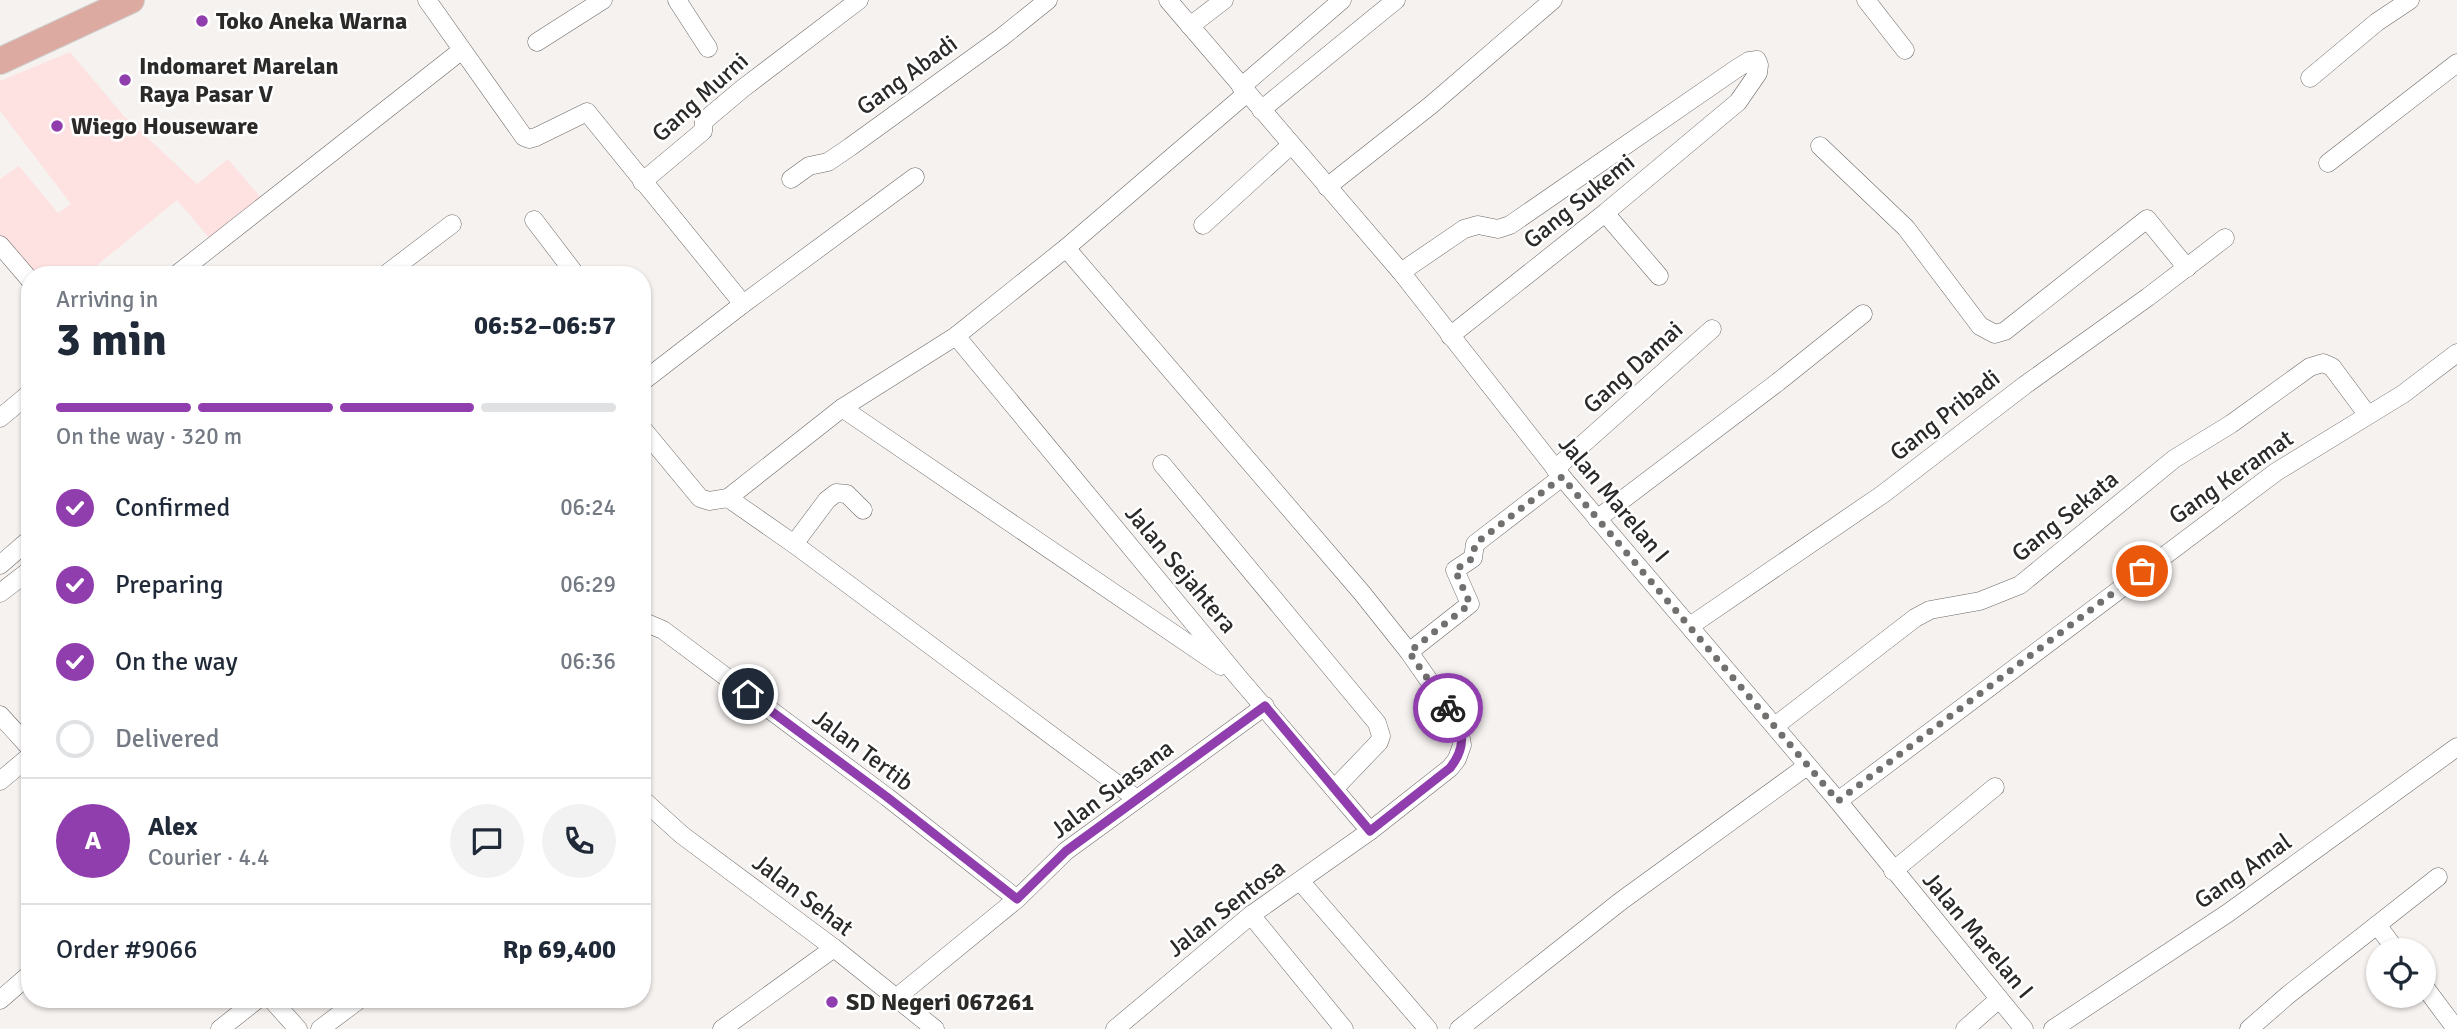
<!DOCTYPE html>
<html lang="en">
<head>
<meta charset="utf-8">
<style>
	body { margin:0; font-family:Signika,sans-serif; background:#f2f2f3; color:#1f2937; height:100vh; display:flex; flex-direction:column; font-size:26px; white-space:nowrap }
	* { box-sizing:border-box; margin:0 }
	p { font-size:23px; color:#747a83 }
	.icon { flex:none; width:38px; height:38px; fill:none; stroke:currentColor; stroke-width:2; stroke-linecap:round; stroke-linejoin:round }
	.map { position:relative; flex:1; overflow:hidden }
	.sheet { position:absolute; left:21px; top:266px; width:630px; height:742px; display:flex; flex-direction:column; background:#fff; border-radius:28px; box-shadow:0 2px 5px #0004 }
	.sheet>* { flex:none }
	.buttons { position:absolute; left:2366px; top:938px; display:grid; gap:14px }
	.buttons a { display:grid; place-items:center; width:70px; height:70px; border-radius:50%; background:#fff; box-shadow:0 2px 5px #0004; font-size:35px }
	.pin { position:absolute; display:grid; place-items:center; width:60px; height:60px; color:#fff; margin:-30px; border:4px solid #fff; border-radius:50%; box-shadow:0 2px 7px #0007 }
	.courier { position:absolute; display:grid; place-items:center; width:70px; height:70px; margin:-35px; border:5px solid #903ead; border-radius:50%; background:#fff; color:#222; box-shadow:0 2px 9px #0007 }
	.head em { font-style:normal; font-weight:700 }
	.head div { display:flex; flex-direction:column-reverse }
	.head { display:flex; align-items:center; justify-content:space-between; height:119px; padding:0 35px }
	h1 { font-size:46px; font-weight:700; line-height:52px }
	.bar { display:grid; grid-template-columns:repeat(4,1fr); gap:10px 7px; align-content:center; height:84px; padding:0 35px }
	.bar i { height:9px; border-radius:5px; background:#e0e1e3 }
	.bar .active { background:#903ead }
	.bar p { grid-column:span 4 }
	.line { display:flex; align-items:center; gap:18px; padding:0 35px; border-top:2px solid #e0e1e3 }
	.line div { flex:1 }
	.round { display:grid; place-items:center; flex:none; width:74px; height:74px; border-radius:37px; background:#f2f2f3 }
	ol { padding:0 35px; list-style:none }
	li { display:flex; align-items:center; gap:21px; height:77px }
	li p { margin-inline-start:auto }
	li .icon { padding:7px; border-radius:50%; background:#903ead; color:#fff; stroke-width:4 }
	li:last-child { color:#747a83 }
	li i { width:38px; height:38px; border:4px solid #e0e1e3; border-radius:50% }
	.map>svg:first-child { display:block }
	.commercial { fill:#fde2e1 }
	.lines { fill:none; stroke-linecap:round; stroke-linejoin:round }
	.minor-casing { stroke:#6b6866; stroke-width:19 }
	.primary-casing { stroke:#d0d0d0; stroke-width:28 }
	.minor { stroke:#fff; stroke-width:18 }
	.primary { stroke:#dcaaa0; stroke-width:26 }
	.done { stroke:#72706f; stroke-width:7; stroke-dasharray:0 12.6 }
	.route { stroke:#903ead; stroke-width:9 }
	.poi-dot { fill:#903ead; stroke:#fff; stroke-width:2.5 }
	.labels { text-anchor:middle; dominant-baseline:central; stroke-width:5; stroke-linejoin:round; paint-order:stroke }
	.poi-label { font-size:24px; font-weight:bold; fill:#2b2a29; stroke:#fff; text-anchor:start }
	.street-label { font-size:24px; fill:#2b2a29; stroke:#fff }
</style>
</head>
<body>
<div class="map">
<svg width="2457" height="1029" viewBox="0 0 2457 1029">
	<rect width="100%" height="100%" fill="#f6f2f0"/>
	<path class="commercial" d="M70,52L123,115L197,184L228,159L263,200L211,240L177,200L85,275H32L0,238V179L19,166L58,213L71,204L0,111V81Z"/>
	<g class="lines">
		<defs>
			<g id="minor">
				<path d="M427,0L524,137L529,139L536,137L587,112L743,304"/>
				<path d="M677,0L708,48"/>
				<path d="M1168,0L1401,272L1562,477L1838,801L2024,1029"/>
				<path d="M1866,0L1905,50"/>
				<path d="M1190,26L1224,0"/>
				<path d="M537,42L603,0"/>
				<path d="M2310,78L2377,22L2410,0"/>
				<path d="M1241,87L1342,0"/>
				<path d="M1261,110L1396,0"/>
				<path d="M1820,146L1906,228L1980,326L1995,334L2005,331L2147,219L2187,268"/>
				<path d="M2328,163L2457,63"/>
				<path d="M791,179L809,166L828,162L850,147L1002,37L1048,0"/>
				<path d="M642,182L703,131L704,121L742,89L859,0"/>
				<path d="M1327,187L1431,105L1553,0"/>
				<path d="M1605,213L1659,276"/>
				<path d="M534,220L576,275"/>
				<path d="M1203,225L1291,145"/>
				<path d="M0,245L30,280"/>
				<path d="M1066,248L1362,593L1409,652L1458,722L1462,745L1457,759L1450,768L1370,831L1251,915L1115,1029"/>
				<path d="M1401,272L1464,229L1478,225L1498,229L1510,225L1736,69L1749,61L1757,60L1759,65L1758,73L1738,102L1605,213L1450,336"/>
				<path d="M176,275L462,50"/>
				<path d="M385,275L452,224"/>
				<path d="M956,336L1239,678L1370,831"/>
				<path d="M642,382L743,304L915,177"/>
				<path d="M842,408L1221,666"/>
				<path d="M0,418L30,393"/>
				<path d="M642,428L700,498L709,501L728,498"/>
				<path d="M1162,464L1377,723L1381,736L1379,742L1334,789"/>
				<path d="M1555,469L1712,329"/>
				<path d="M1597,519L1778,382L1863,314"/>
				<path d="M794,544L827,500L836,493L847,494L863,510"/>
				<path d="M0,565L30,539"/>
				<path d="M0,593L30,570"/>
				<path d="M642,621L663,630L887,797L1017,899"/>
				<path d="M1690,626L1883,494L2025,385L2148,297L2225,238"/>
				<path d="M1409,652L1470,604L1455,570L1473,558L1475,544L1562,477"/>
				<path d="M0,715L30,748"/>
				<path d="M1775,726L1915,618L1930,610L1980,601L2020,585L2174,459L2231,424L2310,367L2323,363L2332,367L2367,414"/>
				<path d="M0,781L30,756"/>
				<path d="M642,799L682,835L834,948L935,1029"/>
				<path d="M1137,799L794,544L728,498L842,408L956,336L1066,248L1247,93"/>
				<path d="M1838,801L2276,472L2403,394L2457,353"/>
				<path d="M1893,871L1995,787"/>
				<path d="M1300,881L1428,1029"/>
				<path d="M1251,915L1344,1029"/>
				<path d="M2377,925L2396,950"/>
				<path d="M2424,986L2456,1029"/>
				<path d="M896,998L1017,899L1066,851L1265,706"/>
				<path d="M271,999L298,1029"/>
				<path d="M0,1000L30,974"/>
				<path d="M220,1029L258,999"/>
				<path d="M320,1029L360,999"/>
				<path d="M722,1029L834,948"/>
				<path d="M1459,1029L1621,901L1807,766"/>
				<path d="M1965,1029L1999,999"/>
				<path d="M2053,1029L2228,913L2457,747"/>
				<path d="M2249,1029L2288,995L2438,877"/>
			</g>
			<path id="primary" d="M0,61L131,0"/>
		</defs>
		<use href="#minor" class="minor-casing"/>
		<use href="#primary" class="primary-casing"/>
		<use href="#minor" class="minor"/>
		<use href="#primary" class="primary"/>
	</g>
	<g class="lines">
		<path class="done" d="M1448,708L1409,652L1470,604L1455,570L1473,558L1475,544L1562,477L1838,801L2142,571"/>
		<path class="route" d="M748,694L887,797L1017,899L1066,851L1265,706L1370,831L1450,768C1468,745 1463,730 1448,708"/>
	</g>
	<g class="poi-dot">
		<circle cx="202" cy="21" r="7"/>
		<circle cx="125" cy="80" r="7"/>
		<circle cx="57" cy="126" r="7"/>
		<circle cx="832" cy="1002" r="7"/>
	</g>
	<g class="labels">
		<g class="poi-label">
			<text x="216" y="21">Toko Aneka Warna</text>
			<text x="139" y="66">Indomaret Marelan<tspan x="139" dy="28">Raya Pasar V</tspan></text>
			<text x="71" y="126">Wiego Houseware</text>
			<text x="846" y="1002">SD Negeri 067261</text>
		</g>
		<g class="street-label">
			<text transform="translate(907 75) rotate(-36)">Gang Abadi</text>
			<text transform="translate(700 97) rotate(-42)">Gang Murni</text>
			<text transform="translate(1579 201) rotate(-39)">Gang Sukemi</text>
			<text transform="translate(1633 367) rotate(-42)">Gang Damai</text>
			<text transform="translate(1945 415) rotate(-38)">Gang Pribadi</text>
			<text transform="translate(2231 477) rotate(-35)">Gang Keramat</text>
			<text transform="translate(1614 499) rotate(50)">Jalan Marelan I</text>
			<text transform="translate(2065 516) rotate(-39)">Gang Sekata</text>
			<text transform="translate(1181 569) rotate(50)">Jalan Sejahtera</text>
			<text transform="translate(863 750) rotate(37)">Jalan Tertib</text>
			<text transform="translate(1112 789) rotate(-37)">Jalan Suasana</text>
			<text transform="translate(2243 871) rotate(-35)">Gang Amal</text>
			<text transform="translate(803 895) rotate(37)">Jalan Sehat</text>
			<text transform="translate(1226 908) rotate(-38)">Jalan Sentosa</text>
			<text transform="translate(1978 935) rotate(50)">Jalan Marelan I</text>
		</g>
	</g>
</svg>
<div class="buttons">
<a><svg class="icon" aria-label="locate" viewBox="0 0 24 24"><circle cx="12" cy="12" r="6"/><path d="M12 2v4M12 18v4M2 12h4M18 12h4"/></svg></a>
</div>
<div class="pin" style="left:2142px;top:571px;background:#ea580c"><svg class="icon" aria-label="bag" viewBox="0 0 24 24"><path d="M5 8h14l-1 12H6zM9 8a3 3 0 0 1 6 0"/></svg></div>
<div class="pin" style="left:748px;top:694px;background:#1f2937"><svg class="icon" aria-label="home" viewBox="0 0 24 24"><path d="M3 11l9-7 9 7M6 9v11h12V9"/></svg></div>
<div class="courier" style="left:1448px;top:708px"><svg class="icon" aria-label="bike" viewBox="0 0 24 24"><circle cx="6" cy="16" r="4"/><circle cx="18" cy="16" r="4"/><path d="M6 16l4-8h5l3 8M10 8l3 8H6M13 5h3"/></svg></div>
<section class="sheet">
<div class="head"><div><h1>3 min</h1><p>Arriving in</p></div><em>06:52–06:57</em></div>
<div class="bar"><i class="active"></i><i class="active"></i><i class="active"></i><i></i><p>On the way · 320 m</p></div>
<ol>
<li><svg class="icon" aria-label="check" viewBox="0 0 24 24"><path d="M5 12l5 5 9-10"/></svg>Confirmed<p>06:24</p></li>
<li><svg class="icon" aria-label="check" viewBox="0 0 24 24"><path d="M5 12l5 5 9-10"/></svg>Preparing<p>06:29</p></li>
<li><svg class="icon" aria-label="check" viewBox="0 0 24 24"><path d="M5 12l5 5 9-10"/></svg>On the way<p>06:36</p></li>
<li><i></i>Delivered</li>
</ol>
<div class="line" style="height:126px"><b class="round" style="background:#903ead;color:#fff">A</b><div><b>Alex</b><p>Courier · 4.4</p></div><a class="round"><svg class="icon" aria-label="chat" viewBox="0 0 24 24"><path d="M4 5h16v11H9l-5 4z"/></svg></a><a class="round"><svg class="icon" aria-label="phone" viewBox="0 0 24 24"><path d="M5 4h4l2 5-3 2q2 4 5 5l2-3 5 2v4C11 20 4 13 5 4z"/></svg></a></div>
<div class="line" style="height:91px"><div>Order #9066</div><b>Rp 69,400</b></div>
</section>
</div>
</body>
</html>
